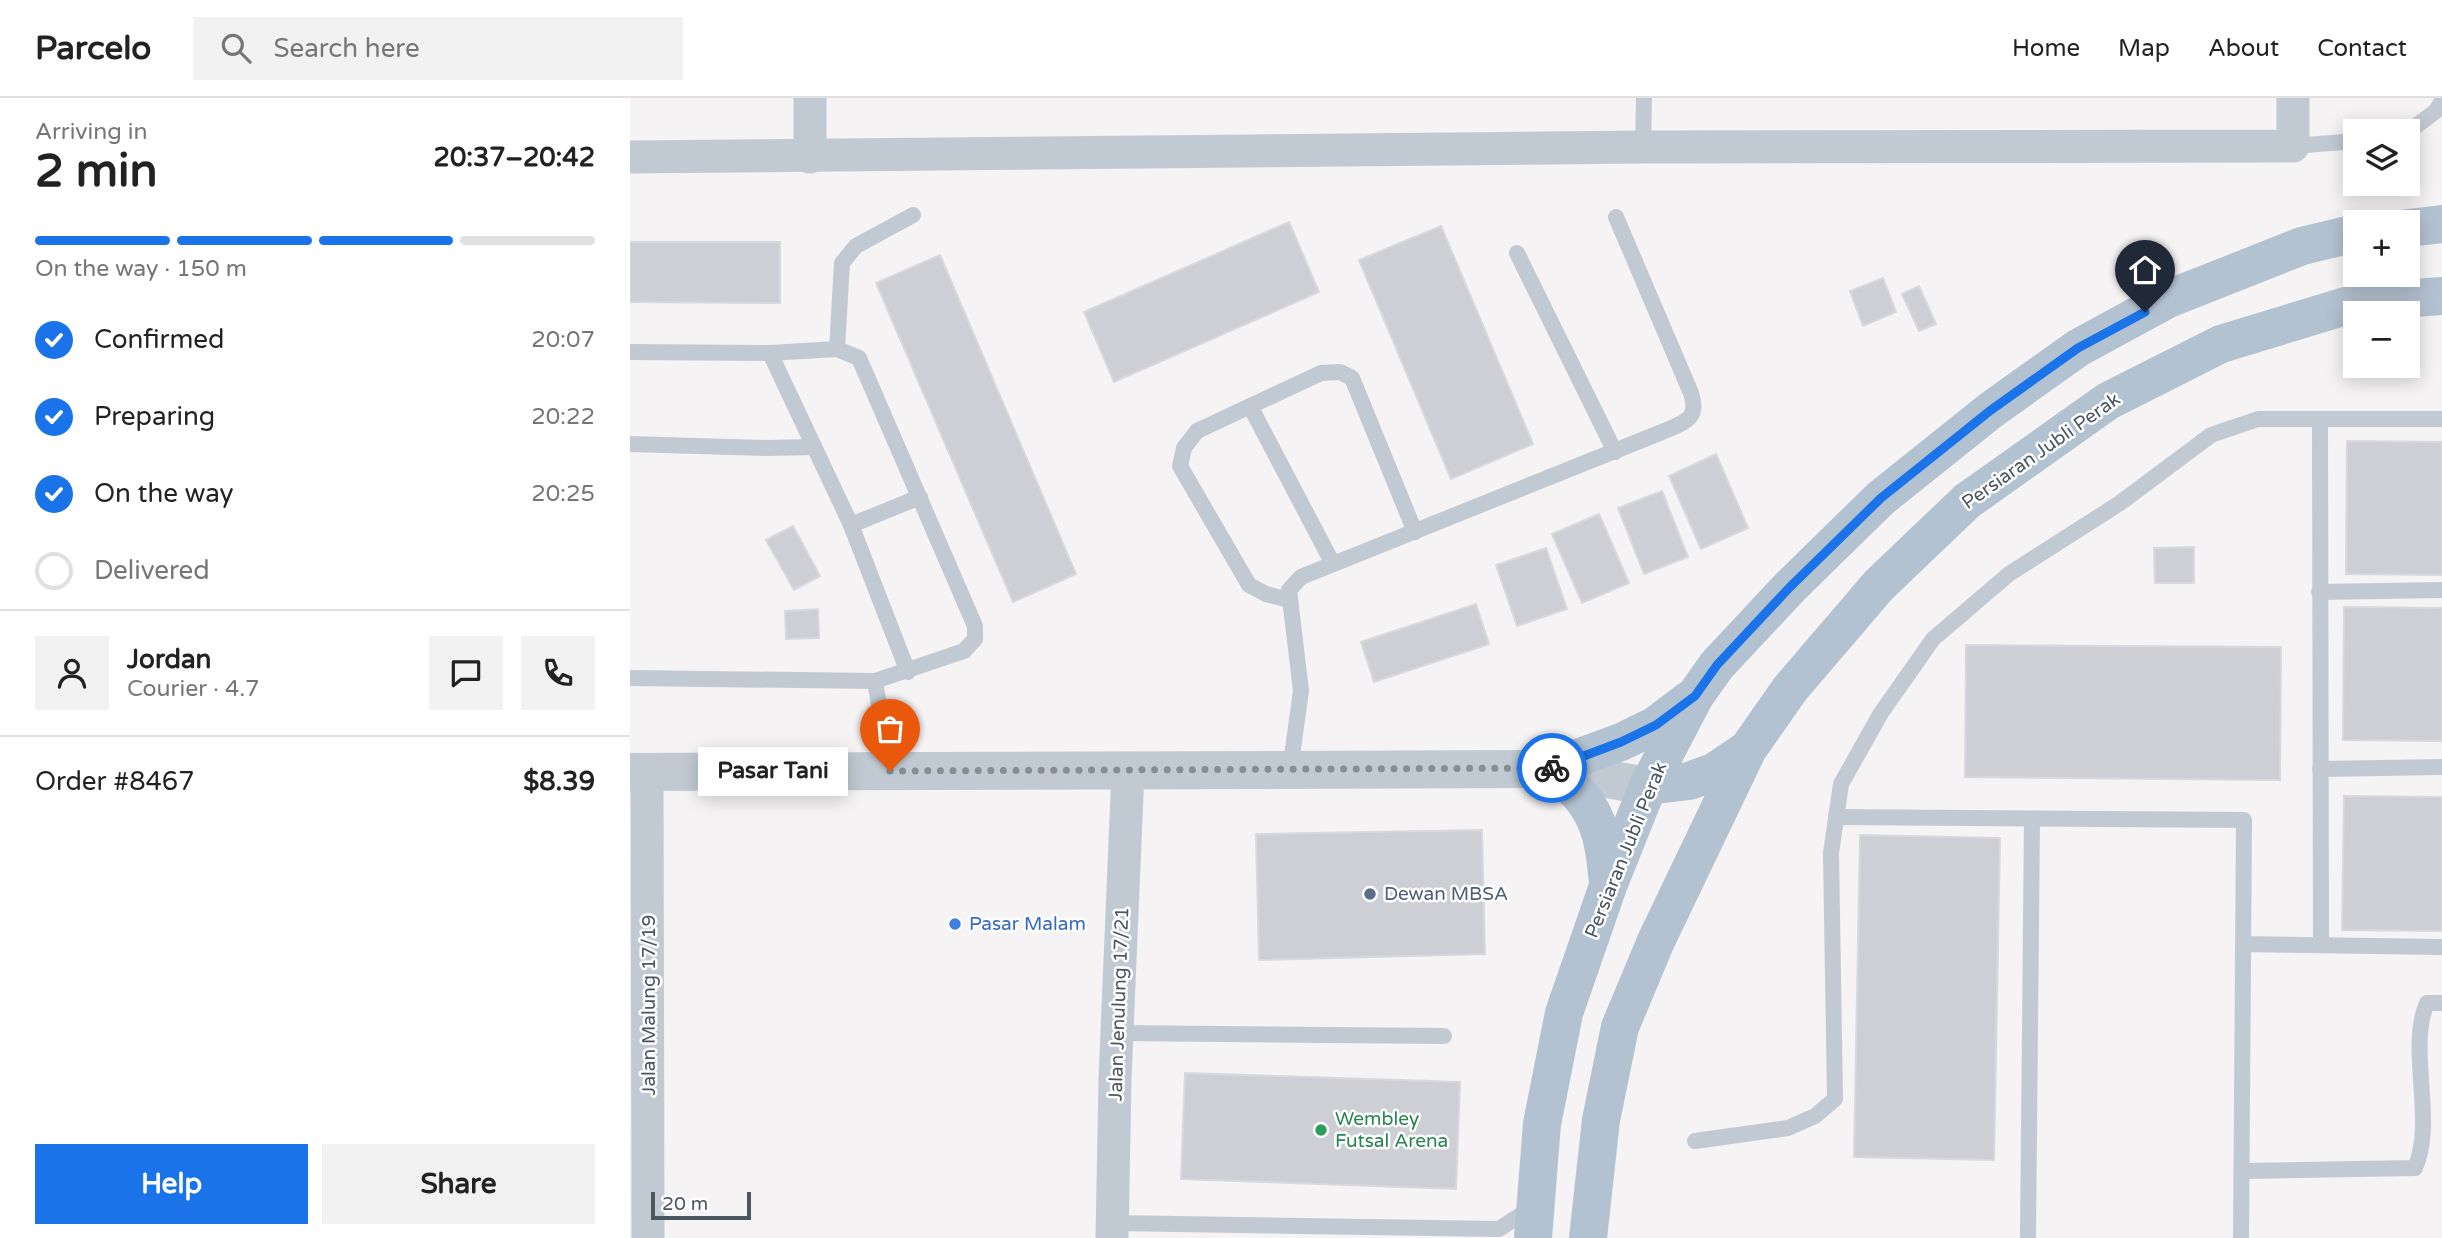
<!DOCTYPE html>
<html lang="en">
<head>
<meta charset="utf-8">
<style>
	body { margin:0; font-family:"Varela Round",sans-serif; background:#f2f2f2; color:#222; height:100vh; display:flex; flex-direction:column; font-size:26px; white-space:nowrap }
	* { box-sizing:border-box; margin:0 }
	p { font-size:23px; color:#767676 }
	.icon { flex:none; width:38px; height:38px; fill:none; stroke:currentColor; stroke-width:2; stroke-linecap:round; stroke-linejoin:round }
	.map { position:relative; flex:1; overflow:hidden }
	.panel { display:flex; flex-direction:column; background:#fff; width:630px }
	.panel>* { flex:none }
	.controls { position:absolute; left:1713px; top:21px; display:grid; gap:14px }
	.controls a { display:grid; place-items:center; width:77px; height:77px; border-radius:0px; background:#fff; box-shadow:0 4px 18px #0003; font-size:35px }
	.scale { position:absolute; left:21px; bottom:18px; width:100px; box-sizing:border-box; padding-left:7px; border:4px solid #4a5661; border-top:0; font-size:19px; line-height:24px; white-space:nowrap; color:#4a5661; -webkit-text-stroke:5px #fff; paint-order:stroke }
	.pin { position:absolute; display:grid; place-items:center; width:60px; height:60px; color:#fff; margin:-72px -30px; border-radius:50% 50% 50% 0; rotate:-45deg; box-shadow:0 0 7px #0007 }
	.pin .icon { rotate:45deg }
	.courier { position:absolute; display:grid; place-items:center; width:70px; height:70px; margin:-35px; border:5px solid #1a73e8; border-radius:50%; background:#fff; color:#222; box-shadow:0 2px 9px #0007 }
	.bubble { position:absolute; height:49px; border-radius:0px; background:#fff; box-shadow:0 4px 18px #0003; font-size:23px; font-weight:700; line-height:49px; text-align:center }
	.head em { font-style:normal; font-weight:700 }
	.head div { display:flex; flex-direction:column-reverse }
	.head { display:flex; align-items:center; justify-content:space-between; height:119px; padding:0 35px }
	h1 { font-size:46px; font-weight:700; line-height:52px }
	.bar { display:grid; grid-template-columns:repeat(4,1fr); gap:10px 7px; align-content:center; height:84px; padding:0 35px }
	.bar i { height:9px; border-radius:5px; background:#e0e0e0 }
	.bar .selected { background:#1a73e8 }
	.bar p { grid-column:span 4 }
	.line { display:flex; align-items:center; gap:18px; padding:0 35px; border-top:2px solid #e0e0e0 }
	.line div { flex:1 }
	.round { display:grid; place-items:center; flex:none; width:74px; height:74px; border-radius:0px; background:#f2f2f2 }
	ol { padding:0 35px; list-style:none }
	li { display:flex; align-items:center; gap:21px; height:77px }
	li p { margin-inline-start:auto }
	li .icon { padding:7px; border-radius:50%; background:#1a73e8; color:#fff; stroke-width:4 }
	li:last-child { color:#767676 }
	li i { width:38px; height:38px; border:4px solid #e0e0e0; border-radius:50% }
	.primary-button { display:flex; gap:14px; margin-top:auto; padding:14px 35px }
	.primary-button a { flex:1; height:80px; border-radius:0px; background:#1a73e8; color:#fff; font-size:28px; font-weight:700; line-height:80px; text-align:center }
	.primary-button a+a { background:#f2f2f2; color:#222 }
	header { display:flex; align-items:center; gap:42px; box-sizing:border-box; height:98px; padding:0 35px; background:#fff; border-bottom:2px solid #e0e0e0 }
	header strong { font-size:33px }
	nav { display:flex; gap:38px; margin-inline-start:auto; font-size:24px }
	.search { width:490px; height:63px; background:#f2f2f2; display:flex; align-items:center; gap:18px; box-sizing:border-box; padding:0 24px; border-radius:0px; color:#767676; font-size:26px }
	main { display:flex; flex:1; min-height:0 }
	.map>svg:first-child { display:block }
	.building { fill:#cdcfd5; stroke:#d7d9de; stroke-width:2 }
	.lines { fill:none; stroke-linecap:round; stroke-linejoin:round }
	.service { stroke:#c1cad2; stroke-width:16 }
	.minor { stroke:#c1cad2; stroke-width:33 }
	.tertiary { stroke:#c1cad2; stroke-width:38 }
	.primary { stroke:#b3c2d1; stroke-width:38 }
	.done { stroke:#868d94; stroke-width:7; stroke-dasharray:0 12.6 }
	.route { stroke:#1a73e8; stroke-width:9 }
	.service-dot { fill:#5c6f8a; stroke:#fff; stroke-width:2.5 }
	.shop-dot { fill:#3f7fe0; stroke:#fff; stroke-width:2.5 }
	.leisure-dot { fill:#2e9e5b; stroke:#fff; stroke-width:2.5 }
	.labels { text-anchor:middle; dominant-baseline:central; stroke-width:5; stroke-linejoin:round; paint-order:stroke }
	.street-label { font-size:19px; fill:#4a5661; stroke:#fff }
	.service-label { font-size:19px; fill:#4e5e75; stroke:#fff; text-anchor:start }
	.shop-label { font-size:19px; fill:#366cbe; stroke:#fff; text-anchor:start }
	.leisure-label { font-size:19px; fill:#27864d; stroke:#fff; text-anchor:start }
</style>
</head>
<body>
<header>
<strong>Parcelo</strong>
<div class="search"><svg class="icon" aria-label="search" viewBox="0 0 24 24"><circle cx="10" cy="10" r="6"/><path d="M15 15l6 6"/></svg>Search here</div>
<nav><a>Home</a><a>Map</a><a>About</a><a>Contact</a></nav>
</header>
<main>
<section class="panel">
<div class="head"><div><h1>2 min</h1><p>Arriving in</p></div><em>20:37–20:42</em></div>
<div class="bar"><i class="selected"></i><i class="selected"></i><i class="selected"></i><i></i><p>On the way · 150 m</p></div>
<ol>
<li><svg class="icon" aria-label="check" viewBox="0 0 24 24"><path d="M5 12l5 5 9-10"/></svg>Confirmed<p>20:07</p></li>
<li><svg class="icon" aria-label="check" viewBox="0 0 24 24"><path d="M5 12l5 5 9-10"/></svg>Preparing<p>20:22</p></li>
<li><svg class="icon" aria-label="check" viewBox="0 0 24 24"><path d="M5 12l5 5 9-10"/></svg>On the way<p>20:25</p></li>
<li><i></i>Delivered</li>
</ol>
<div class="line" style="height:126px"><a class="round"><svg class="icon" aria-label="person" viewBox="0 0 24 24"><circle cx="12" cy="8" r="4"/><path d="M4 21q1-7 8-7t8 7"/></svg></a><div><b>Jordan</b><p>Courier · 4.7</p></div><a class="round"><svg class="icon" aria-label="chat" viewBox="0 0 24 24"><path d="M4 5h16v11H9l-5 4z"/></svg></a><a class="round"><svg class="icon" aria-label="phone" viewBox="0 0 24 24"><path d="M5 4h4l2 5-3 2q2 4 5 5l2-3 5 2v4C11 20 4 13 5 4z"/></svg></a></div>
<div class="line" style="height:91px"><div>Order #8467</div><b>$8.39</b></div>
<div class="primary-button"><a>Help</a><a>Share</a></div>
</section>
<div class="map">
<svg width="1812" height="1140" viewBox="0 0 1812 1140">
	<rect width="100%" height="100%" fill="#f5f3f3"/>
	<g class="building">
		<path d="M659,124L689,194L484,284L454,214Z"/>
		<path d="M811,128L903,346L821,381L729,162Z"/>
		<path d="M0,144H150V205L0,204Z"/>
		<path d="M310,157L446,476L383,504L246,185Z"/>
		<path d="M1253,180L1266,214L1233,228L1220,193Z"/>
		<path d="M1289,188L1306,226L1289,233L1272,196Z"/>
		<path d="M1717,343L1812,344V477L1716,476Z"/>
		<path d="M1086,356L1118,430L1071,451L1039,378Z"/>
		<path d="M1032,393L1058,459L1014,476L988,410Z"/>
		<path d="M969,416L999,485L952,505L922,436Z"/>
		<path d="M163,428L190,478L164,492L136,442Z"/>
		<path d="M1564,449V485H1525L1524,450Z"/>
		<path d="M916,450L937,511L887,528L866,467Z"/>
		<path d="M846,506L859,546L744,584L731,544Z"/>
		<path d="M1714,509L1812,510V643L1713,642Z"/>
		<path d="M188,511L189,540L156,541L155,513Z"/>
		<path d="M1336,547L1651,549L1650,682L1335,679Z"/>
		<path d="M1714,698L1812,699V833L1712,832Z"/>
		<path d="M852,732L855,856L629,862L626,736Z"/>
		<path d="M1230,737L1370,740L1364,1062L1224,1059Z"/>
		<path d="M555,975L830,984L826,1091L551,1081Z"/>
	</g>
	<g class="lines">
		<g class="service">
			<path d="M1778,34L1806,13L1812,3"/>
			<path d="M1663,48L1726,43"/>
			<path d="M1013,49L1014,0"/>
			<path d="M887,155L985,354"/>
			<path d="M207,251L212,165L226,148L283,117"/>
			<path d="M0,254L140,255L207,251L229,260L345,528V541L334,553L245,583"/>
			<path d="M140,255L221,427L278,574"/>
			<path d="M620,308L703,466"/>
			<path d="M1690,322L1691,847"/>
			<path d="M0,346L137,350L184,349"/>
			<path d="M221,427L290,399"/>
			<path d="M1689,494L1812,492"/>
			<path d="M659,502L636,496L619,487L550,368L554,350L567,333L691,275L710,274L722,280L785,434"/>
			<path d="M0,580L245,583L260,673"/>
			<path d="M1690,671L1812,669"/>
			<path d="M660,672L671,593L659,492L671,479L1032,334C1054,324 1070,322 1061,295L986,119"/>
			<path d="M1206,719L1614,722L1611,1140"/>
			<path d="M1614,846L1812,849"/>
			<path d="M488,935L814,938"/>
			<path d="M1065,1043L1158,1030L1185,1018L1205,1001L1201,755L1211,686L1251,615L1303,541L1379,476L1490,405L1581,337L1628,321H1812"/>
			<path d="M1612,1073L1785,1070C1806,1023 1777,950 1797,905H1812"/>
			<path d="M481,1125L869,1131L903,1109"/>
			<path d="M1398,1140L1402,721"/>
		</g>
		<g class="minor">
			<path d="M0,59L1013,49L1663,48V0"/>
			<path d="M180,59V0"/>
			<path d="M17,674L18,1140"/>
			<path d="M482,1140L485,981L498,673"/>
		</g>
		<path class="tertiary" d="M0,674L917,671L1018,688"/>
		<g class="primary">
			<path d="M1778,130L1812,126"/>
			<path d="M917,671L991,644L1026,627L1059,602"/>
			<path d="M917,671C927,679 939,686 948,695C972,721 975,752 978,786"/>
			<path d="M1018,688L1059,683L1084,674L1118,651"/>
			<path d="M903,1140L912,1026L934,915L978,788L1018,688L1065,598L1087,567L1160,489L1251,400L1361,312L1448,250L1538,201L1672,148L1726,135"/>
			<path d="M958,1140L971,1022L990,929L1026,843L1118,651L1160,591L1249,487L1337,403L1478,303L1591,246L1729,204L1812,198"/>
		</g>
	</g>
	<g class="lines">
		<path class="done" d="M260,673L922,670"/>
		<path class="route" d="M922,670L991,644L1026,627L1065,598L1087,567L1160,489L1251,400L1361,312L1448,250L1515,214"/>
	</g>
	<circle class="service-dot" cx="740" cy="796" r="7"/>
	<circle class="shop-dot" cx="325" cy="826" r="7"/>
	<circle class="leisure-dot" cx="691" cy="1032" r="7"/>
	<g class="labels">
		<g class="street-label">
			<text transform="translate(1411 353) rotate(-35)">Persiaran Jubli Perak</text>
			<text transform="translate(996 752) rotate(-68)">Persiaran Jubli Perak</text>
			<text transform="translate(489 906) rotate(-88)">Jalan Jenulung 17/21</text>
			<text transform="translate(19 907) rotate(-90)">Jalan Malung 17/19</text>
		</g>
		<g class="service-label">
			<text x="754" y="796">Dewan MBSA</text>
		</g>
		<g class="shop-label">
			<text x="339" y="826">Pasar Malam</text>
		</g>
		<g class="leisure-label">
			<text x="705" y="1021">Wembley<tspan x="705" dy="22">Futsal Arena</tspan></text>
		</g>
	</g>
</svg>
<div class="controls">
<a><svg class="icon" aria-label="layers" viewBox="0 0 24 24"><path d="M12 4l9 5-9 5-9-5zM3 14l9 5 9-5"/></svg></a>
<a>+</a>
<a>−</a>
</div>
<div class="scale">20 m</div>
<div class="pin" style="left:260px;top:673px;background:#ea580c"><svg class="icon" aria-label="bag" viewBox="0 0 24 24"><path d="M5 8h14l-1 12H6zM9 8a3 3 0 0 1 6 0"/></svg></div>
<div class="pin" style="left:1515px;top:214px;background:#1f2937"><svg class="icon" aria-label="home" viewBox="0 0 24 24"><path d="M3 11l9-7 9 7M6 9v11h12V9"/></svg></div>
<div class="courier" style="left:922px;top:670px"><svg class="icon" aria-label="bike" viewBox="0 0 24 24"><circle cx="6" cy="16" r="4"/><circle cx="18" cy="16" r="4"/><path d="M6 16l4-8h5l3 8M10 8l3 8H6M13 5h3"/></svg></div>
<div class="bubble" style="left:68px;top:649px;width:150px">Pasar Tani</div>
</div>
</main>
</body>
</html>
